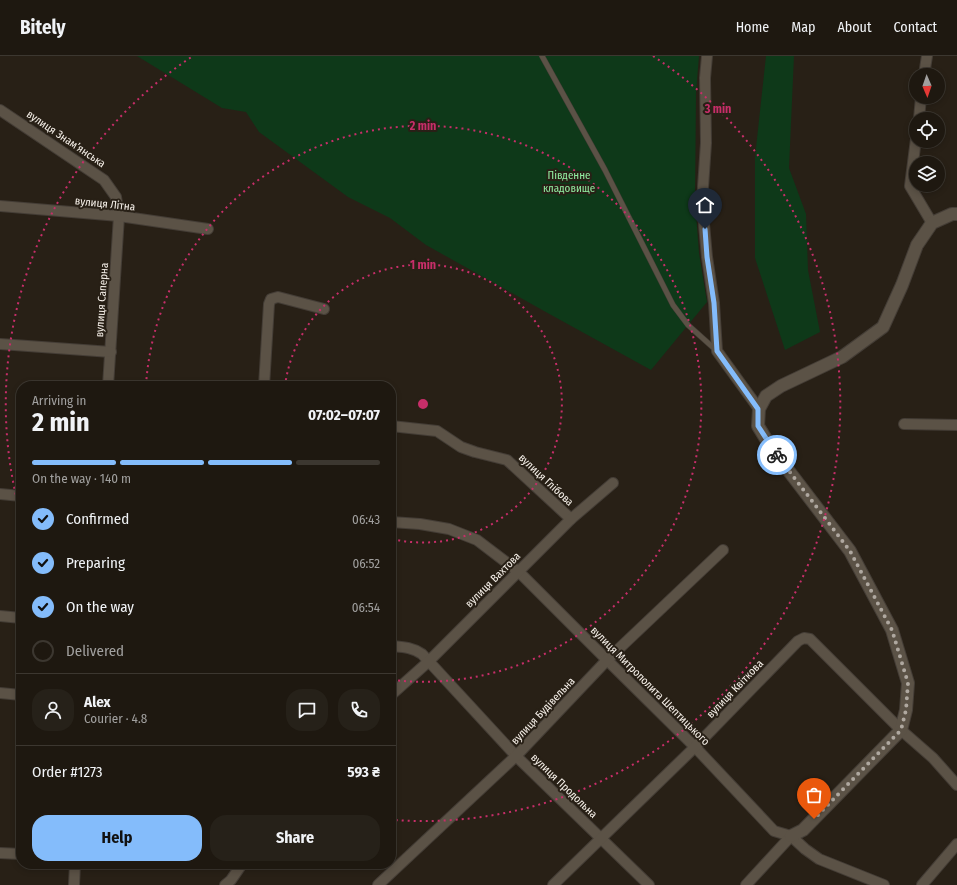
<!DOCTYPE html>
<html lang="en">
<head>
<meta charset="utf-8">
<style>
	body { margin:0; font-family:"Fira Sans Condensed",sans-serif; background:#262119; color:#f1f3f6; height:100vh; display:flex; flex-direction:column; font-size:15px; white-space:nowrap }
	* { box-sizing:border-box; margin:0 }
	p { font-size:13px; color:#a1a09f }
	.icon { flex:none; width:22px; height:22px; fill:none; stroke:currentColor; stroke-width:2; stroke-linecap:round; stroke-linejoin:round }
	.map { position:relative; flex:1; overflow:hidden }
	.sheet { position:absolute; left:16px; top:325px; width:380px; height:488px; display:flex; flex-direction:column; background:#1e1810; border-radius:16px; box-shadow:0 2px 6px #0003,0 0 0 1px #3c3730 }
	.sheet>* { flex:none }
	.needle { width:26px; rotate:178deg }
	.buttons { position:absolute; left:909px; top:12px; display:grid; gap:8px }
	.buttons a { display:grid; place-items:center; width:36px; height:36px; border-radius:50%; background:#1e1810; box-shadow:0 2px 6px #0003,0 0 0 1px #3c3730; font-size:20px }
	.pin { position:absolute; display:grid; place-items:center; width:34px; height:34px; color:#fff; margin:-41px -17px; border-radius:50% 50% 50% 0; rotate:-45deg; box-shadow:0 0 4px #0007 }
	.pin .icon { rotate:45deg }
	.courier { position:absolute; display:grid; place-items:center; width:40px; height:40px; margin:-20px; border:3px solid #84bcfb; border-radius:50%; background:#fff; color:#222; box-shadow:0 1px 5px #0007 }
	.head em { font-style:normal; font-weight:700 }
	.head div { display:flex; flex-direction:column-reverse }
	.head { display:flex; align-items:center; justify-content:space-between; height:68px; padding:0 16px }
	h1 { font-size:26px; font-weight:700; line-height:30px }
	.bar { display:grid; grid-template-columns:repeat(4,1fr); gap:6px 4px; align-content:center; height:48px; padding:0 16px }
	.bar i { height:5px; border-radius:3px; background:#3c3730 }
	.bar .on { background:#84bcfb }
	.bar p { grid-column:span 4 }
	.line { display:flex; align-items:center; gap:10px; padding:0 16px; border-top:1px solid #3c3730 }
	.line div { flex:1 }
	.round { display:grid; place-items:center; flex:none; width:42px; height:42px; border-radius:16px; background:#262119 }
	ol { padding:0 16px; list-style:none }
	li { display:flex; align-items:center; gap:12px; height:44px }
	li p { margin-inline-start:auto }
	li .icon { padding:4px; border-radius:50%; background:#84bcfb; color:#111; stroke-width:4 }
	li:last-child { color:#a1a09f }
	li i { width:22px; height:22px; border:2px solid #3c3730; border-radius:50% }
	.cta { display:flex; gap:8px; margin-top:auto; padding:8px 16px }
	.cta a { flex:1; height:46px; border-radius:16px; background:#84bcfb; color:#111; font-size:16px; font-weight:700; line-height:46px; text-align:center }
	.cta a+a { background:#262119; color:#f1f3f6 }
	header { display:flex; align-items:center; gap:24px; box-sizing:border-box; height:56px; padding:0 20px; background:#1e1810; border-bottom:1px solid #3c3730 }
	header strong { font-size:19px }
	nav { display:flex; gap:22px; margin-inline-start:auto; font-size:14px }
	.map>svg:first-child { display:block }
	.green { fill:#0e3919 }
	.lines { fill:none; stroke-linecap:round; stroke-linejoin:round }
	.service-casing { stroke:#443d36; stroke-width:6 }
	.minor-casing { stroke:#443d36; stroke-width:12 }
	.tertiary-casing { stroke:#443d36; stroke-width:14 }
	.service { stroke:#5b5246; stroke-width:5 }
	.minor { stroke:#5b5246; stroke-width:10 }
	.tertiary { stroke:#5b5246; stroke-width:12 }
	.done { stroke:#afa8a0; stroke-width:4; stroke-dasharray:0 7.2 }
	.route { stroke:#84bcfb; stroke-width:5 }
	.ring { fill:none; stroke:#c72e69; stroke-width:2; stroke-dasharray:2 4 }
	.labels { text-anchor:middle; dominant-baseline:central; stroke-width:4; stroke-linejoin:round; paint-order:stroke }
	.street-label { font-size:11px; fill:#f7f1ea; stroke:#282016 }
	.park-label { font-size:11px; fill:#91eda1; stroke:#282016 }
	.centre { fill:#c72e69; stroke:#282016; stroke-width:2 }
	.ring-label { font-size:12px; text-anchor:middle; font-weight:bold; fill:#c72e69; stroke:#282016; stroke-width:4; stroke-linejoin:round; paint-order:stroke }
</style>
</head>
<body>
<header>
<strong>Bitely</strong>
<nav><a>Home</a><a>Map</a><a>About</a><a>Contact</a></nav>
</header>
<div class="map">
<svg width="957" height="829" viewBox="0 0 957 829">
	<rect width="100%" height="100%" fill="#282016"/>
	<g class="green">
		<path d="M137,0H699L696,37L695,144L699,197L707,246L651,314L544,255L426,189L390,162L348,141L259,76L246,56L222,52Z"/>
		<path d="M766,0H794L789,112L806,158L808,214L820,276L785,294L755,202V101Z"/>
	</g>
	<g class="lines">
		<defs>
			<path id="service" d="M542,0L605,114L673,249L688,269L717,295"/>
			<g id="minor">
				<path d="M707,0L705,22L706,87L702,146L707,201L714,247L717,295L759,353"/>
				<path d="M924,19L927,0"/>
				<path d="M0,54L104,124L116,141L119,160L108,330"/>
				<path d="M919,63L921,41"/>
				<path d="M916,83L910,130L932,167"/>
				<path d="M0,150L119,160L208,173"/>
				<path d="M0,288L111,296"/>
				<path d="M264,330L269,248L271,243L278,241L324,253"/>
				<path d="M904,368L957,369"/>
				<path d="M391,370L437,375L461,391L475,396L507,404L571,463"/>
				<path d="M0,438L21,440"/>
				<path d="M391,466L420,468L449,473L477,484L519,516L607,604L695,691L774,775L791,780L805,793L819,803L884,829"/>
				<path d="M0,560L21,562"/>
				<path d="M391,590C402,591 412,591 422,598L516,700L649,829"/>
				<path d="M0,637L21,639"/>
				<path d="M391,639L428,606L571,463L613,427"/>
				<path d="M0,797L21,798"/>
				<path d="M74,829L75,808"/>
				<path d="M225,829L231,824L242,808"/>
				<path d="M378,829L516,700L607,604L723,494"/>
				<path d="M553,829L695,691L798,585L804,582L810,583L901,674L933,702L957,729"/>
				<path d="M746,829L791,780"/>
				<path d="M922,829L957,788"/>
			</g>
			<path id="tertiary" d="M791,780L803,774L901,674L906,654L908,627L892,574L850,495L772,393L758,370L759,353L766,340L781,330L842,301L883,271L902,229L917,189L932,167L952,158H957"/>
		</defs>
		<use href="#service" class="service-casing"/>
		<use href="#minor" class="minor-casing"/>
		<use href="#tertiary" class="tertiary-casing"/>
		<use href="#service" class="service"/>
		<use href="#minor" class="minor"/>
		<use href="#tertiary" class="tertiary"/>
	</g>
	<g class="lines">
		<path class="done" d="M777,399L850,495L892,574L908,627L906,654L901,674L814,763"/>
		<path class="route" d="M705,173L707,201L714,247L717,295L758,353V370L777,399"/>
	</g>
	<g class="ring">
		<path d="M285 330A139 139 0 1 1 392 483"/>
		<path d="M146 329A278 278 0 1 1 392 624"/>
		<path d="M20 456A417 417 0 0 1 193 0M653 0A417 417 0 0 1 394 764"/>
	</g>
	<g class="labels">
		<g class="street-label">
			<text transform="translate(66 83) rotate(34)">вулиця Знам’янська</text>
			<text transform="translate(105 148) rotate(6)">вулиця Літна</text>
			<text transform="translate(102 244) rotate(-86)">вулиця Саперна</text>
			<text transform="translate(546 424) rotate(43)">вулиця Глібова</text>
			<text transform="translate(493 524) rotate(-45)">вулиця Вахтова</text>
			<text transform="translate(650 630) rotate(45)">вулиця Митрополита Шептицького</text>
			<text transform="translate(735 633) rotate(-46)">вулиця Квіткова</text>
			<text transform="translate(543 655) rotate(-47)">вулиця Будівельна</text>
			<text transform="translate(564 730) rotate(44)">вулиця Продольна</text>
		</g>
		<g class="park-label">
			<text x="569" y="119">Південне<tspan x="569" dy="13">кладовище</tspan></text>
		</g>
	</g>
	<circle cx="423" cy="348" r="6" class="centre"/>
	<g class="ring-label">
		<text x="718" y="57">3 min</text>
		<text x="423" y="74">2 min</text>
		<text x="423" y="213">1 min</text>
	</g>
</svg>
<div class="buttons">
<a><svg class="needle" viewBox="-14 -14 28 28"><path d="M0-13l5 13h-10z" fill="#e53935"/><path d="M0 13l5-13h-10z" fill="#a1a09f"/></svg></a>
<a><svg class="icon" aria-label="locate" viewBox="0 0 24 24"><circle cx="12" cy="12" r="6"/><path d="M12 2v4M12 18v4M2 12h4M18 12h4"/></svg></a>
<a><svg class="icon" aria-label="layers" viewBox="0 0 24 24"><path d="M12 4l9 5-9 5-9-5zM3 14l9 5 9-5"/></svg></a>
</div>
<div class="pin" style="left:814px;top:763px;background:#ea580c"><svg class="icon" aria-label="bag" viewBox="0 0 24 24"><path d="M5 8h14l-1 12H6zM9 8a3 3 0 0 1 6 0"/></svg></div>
<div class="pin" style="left:705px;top:173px;background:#1f2937"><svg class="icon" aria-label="home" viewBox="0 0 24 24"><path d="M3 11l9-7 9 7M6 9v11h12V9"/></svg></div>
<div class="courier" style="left:777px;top:399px"><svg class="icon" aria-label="bike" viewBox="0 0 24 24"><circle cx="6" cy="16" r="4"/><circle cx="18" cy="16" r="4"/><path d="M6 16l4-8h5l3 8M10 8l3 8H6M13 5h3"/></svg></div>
<section class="sheet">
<div class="head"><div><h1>2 min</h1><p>Arriving in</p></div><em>07:02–07:07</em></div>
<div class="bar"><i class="on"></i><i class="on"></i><i class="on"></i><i></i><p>On the way · 140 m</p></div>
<ol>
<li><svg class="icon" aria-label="check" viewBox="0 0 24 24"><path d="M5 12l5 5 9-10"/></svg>Confirmed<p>06:43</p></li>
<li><svg class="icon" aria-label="check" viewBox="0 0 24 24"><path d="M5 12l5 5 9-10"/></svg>Preparing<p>06:52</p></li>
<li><svg class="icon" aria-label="check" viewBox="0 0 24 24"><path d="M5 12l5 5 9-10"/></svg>On the way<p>06:54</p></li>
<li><i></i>Delivered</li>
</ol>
<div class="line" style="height:72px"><a class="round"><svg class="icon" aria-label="person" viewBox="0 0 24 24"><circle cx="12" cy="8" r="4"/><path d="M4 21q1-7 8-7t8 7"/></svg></a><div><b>Alex</b><p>Courier · 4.8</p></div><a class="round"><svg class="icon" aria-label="chat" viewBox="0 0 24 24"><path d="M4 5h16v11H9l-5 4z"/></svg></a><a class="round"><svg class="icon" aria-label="phone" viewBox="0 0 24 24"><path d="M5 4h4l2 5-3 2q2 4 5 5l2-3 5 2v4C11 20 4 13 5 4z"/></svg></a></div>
<div class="line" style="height:52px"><div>Order #1273</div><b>593 ₴</b></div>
<div class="cta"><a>Help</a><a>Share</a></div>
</section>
</div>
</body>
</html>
